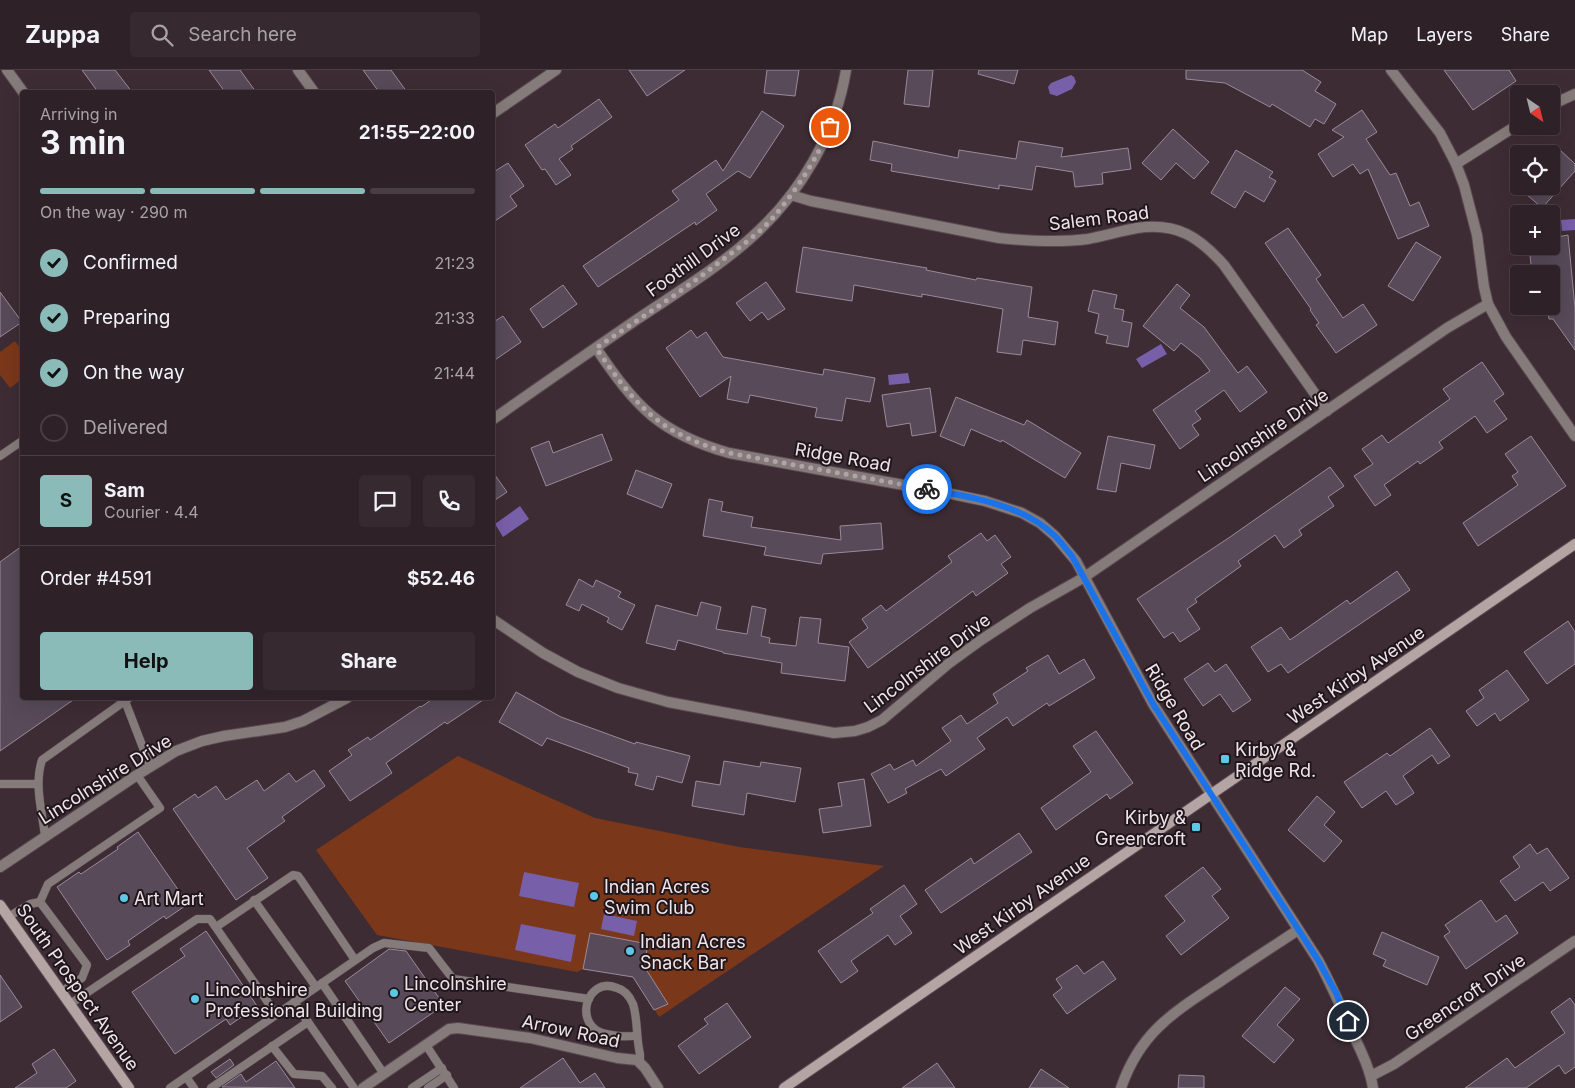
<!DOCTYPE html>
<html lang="en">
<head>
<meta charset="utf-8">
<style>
	body { margin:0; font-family:Inter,sans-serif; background:#36292f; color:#f1f3f6; height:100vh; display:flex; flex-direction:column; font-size:19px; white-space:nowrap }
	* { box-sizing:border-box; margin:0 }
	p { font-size:16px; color:#a7a3a7 }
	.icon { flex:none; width:28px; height:28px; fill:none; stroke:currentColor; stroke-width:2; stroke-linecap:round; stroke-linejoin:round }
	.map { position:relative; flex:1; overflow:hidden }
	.side { position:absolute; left:20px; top:20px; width:475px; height:610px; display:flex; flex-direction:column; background:#2e2127; border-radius:5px; box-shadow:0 5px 20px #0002,0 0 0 1px #493e44 }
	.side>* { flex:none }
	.needle { width:32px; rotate:145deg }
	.buttons { position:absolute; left:1510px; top:15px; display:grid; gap:10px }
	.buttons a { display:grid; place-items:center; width:50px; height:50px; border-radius:5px; background:#2e2127; box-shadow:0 5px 20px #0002,0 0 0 1px #493e44; font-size:25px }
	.pin { position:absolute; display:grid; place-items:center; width:42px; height:42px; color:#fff; margin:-21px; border:2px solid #fff; border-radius:50%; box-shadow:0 1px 5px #0007 }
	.courier { position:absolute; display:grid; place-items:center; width:50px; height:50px; margin:-25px; border:4px solid #1a73e8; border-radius:50%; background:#fff; color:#222; box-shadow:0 1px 6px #0007 }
	.head em { font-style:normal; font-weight:700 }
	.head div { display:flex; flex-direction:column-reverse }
	.head { display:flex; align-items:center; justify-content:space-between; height:85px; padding:0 20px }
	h1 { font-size:32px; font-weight:700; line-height:38px }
	.bar { display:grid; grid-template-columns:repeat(4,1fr); gap:8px 5px; align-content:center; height:60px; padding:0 20px }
	.bar i { height:6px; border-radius:4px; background:#493e44 }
	.bar .on { background:#8bbbb9 }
	.bar p { grid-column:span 4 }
	.line { display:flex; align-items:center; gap:12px; padding:0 20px; border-top:1px solid #493e44 }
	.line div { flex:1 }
	.round { display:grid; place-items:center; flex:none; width:52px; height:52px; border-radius:5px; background:#36292f }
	ol { padding:0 20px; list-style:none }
	li { display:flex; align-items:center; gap:15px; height:55px }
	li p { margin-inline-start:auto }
	li .icon { padding:5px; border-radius:50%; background:#8bbbb9; color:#111; stroke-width:4 }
	li:last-child { color:#a7a3a7 }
	li i { width:28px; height:28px; border:2px solid #493e44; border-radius:50% }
	.primary-button { display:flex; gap:10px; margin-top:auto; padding:10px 20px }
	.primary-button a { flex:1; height:58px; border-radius:5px; background:#8bbbb9; color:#111; font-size:20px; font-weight:700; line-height:58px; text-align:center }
	.primary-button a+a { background:#36292f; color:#f1f3f6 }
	header { display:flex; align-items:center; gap:30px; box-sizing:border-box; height:70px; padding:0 25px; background:#2e2127; border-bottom:1px solid #493e44 }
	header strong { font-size:24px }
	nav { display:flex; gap:28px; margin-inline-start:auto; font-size:18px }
	.search { width:350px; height:45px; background:#36292f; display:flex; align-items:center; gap:12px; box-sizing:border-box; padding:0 18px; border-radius:5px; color:#a7a3a7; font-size:19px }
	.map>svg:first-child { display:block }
	.green { fill:#7b3719 }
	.water { fill:#785fa9 }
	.building { fill:#584a59; stroke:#998a9b }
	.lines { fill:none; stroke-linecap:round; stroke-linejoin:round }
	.service-casing { stroke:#5a4951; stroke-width:9 }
	.minor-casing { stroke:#5a4951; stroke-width:12 }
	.secondary-casing { stroke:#5a4951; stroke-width:12 }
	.service { stroke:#867b7b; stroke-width:8 }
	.minor { stroke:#867b7b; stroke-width:10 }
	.secondary { stroke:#b5a4a4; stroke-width:10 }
	.done { stroke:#b2a3a9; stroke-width:5; stroke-dasharray:0 9 }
	.route { stroke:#1a73e8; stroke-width:6 }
	.poi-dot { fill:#5bc8e6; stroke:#1f171b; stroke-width:2 }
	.labels { text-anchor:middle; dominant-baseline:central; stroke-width:4; stroke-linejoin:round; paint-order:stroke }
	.street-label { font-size:18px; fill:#f0e3e8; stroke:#1f171b }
	.poi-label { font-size:18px; fill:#f0e3e8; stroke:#1f171b; text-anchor:start }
</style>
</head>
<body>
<header>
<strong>Zuppa</strong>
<div class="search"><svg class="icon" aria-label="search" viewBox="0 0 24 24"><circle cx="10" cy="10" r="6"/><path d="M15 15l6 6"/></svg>Search here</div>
<nav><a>Map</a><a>Layers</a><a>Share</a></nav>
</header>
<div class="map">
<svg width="1575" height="1018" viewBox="0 0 1575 1018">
	<rect width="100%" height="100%" fill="#3e2c34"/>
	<g class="green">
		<path d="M15,271L22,281V309L10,318L0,305V282Z"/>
		<path d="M458,686L595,748L739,777L884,796L659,947L635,907L583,899L577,902L377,865L316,780Z"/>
	</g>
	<g class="water">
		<path d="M1071,5L1074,7L1076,12L1072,19L1057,26L1050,24L1048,17L1051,13Z"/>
		<path d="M1575,149V160L1562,161L1561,150Z"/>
		<path d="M1161,274L1167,284L1142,298L1136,289Z"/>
		<path d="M908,303L910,313L889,315L888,305Z"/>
		<path d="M520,436L529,449L503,467L495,454Z"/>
		<path d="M524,802L579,813L574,837L519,826Z"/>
		<path d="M604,844L637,851L634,866L601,859Z"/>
		<path d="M521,854L576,865L571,892L515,880Z"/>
	</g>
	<g class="building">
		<path d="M82,0H115L132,22H98Z"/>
		<path d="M209,0H240L256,22H225Z"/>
		<path d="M363,0H391L407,22H379Z"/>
		<path d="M629,0H685L647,26Z"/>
		<path d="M767,0H799L795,26L764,23Z"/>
		<path d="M908,0H933L929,37L904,34Z"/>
		<path d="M979,0H1018L1014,14L978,4Z"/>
		<path d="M1186,0H1302L1321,12L1315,21L1336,34L1324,54L1315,49L1310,57L1272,34L1270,37L1225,13L1186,9Z"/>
		<path d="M1444,0H1509L1516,11L1473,40Z"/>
		<path d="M599,29L612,47L571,76L573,79L559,89L571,105L556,115L545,99L542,100L525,75L555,54L558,58Z"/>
		<path d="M1362,40L1377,62L1366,69L1390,105L1396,103L1410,136L1419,132L1429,156L1398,169L1368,99L1360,104L1353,94L1333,107L1318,84L1344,67L1332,60Z"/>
		<path d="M762,41L784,56L750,108L738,101L706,124L717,140L696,155L695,152L598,217L583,196L679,130L672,121L716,90L723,101Z"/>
		<path d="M1173,59L1209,92L1194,109L1176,93L1161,110L1142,93Z"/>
		<path d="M873,71L958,88L959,80L1016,89L1019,71L1063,78L1061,87L1128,78L1131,99L1102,103L1103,114L1075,117L1073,102L1036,96L1032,120L999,115V119L891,101L892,94L870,90Z"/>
		<path d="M1559,79L1575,94V101L1542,138L1517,116H1551V88Z"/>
		<path d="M1236,80L1273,102L1269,107L1276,111L1264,132L1245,121L1235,138L1211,123Z"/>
		<path d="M508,93L524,116L510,126L517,136L492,153V103Z"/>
		<path d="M1288,158L1321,205L1316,209L1343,248L1363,234L1377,255L1336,283L1316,255L1319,253L1310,240L1311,239L1265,173Z"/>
		<path d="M1568,165L1575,238V280L1553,249H1549L1547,236H1551V204H1532L1529,176H1551V168Z"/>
		<path d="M1416,172L1441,187L1413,231L1388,216Z"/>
		<path d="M803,177L927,198L926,200L976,210L977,208L1032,217L1028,247L1058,252L1055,275L1023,270L1021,285L997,282L1003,239L922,224V227L854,215L852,231L796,222Z"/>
		<path d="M766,212L785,239L768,250L762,242L750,251L736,233Z"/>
		<path d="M1177,214L1190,225L1180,238L1204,257L1238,303L1247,296L1267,322L1240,342L1224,320L1195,341L1201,349L1192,355L1199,365L1180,379L1153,340L1210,301L1200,288L1181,273L1174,281L1143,256Z"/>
		<path d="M563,215L577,234L543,258L530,239Z"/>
		<path d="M1093,220L1117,225L1114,238L1124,240L1122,251L1132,253L1128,277L1106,273L1108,266L1095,263L1099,244L1088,241Z"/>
		<path d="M0,222L22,252L0,267Z"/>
		<path d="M503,246L521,272L492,292V253Z"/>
		<path d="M691,260L697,268L706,262L723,287L823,305L824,299L875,308L870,332L846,328L842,351L815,347L817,338L750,325L748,333L727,329L731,306L700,327L666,278Z"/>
		<path d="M1482,292L1504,324L1494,331L1507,349L1487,363L1475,346L1439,372L1443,378L1420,394L1418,391L1384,415L1391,425L1375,436L1354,406L1373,394L1362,379L1382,365L1388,373L1450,329L1443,319Z"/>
		<path d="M930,318L936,362L912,366L910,353L887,357L882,325Z"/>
		<path d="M956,327L1024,355L1027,350L1081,383L1065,408L1002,370L1001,372L971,359L964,376L940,366Z"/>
		<path d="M602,364L612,390L546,416L531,378L549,371L553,383Z"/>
		<path d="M1108,366L1155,375L1150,399L1121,393L1116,422L1097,419Z"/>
		<path d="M1531,366L1566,416L1478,476L1463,453L1518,415L1512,406L1518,402L1505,384Z"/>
		<path d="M1330,397L1344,416L1328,427L1334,436L1299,460L1302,465L1284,478L1275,465L1238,491L1241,496L1195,529L1197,532L1187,539L1200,559L1180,572L1173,562L1164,568L1137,529L1230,467Z"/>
		<path d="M636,400L672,414L662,438L627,424Z"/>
		<path d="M492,401L507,422L492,432Z"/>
		<path d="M709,429L723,432L721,441L753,447L751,457L841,470L840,456L881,453L883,479L823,484L821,494L764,485L766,477L703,466Z"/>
		<path d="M981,463L987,471L995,465L1011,487L1001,494L1008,503L976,526L973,521L868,598L849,572L868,558L862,549L881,535L886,541L952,492L948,486Z"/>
		<path d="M22,476V628H76L0,681V492Z"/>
		<path d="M1397,501L1410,520L1288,603L1281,594L1268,602L1251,577L1281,557L1290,570L1347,530L1350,534Z"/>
		<path d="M579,509L593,517L596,510L621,522L618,527L635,535L622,560L607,552L609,548L582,534L579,541L566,535Z"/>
		<path d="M701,532L721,537L716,559L747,564L752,536L766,539L761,566L770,568L769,573L796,576L800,547L821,549L818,573L849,577L845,611L781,603L782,593L723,583V582L678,570L675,580L646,573L656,535L697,546Z"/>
		<path d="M1568,551L1575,562V594L1547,614L1524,582Z"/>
		<path d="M1048,585L1059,604L1084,589L1095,608L1049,636L1047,633L1013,656L1007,647L977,668L985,679L946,706L941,699L905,719L907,723L888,733L871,704L890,694L894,700L913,690L916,696L951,671L942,658L961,645L967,654L998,633L993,624L1028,601L1026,598Z"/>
		<path d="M1208,593L1215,602L1226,594L1251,630L1233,642L1220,624L1203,636L1184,609Z"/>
		<path d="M1507,600L1529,630L1500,651L1495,643L1477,656L1466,641L1484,628L1479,620Z"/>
		<path d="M516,622L561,647L635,674L636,672L690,686L682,713L657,706L653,720L635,715L638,704L628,702L629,698L547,668L542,676L499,652Z"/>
		<path d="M434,628H486L447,654L445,652L386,693L392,703L350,731L329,701L352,685L348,680L368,667L370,670L420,636L421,637Z"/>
		<path d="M1430,658L1450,686L1438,694L1432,685L1403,706L1414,723L1396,735L1386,721L1362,738L1344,712L1387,683L1390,686Z"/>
		<path d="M1096,661L1133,713L1110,729L1107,724L1056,760L1041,738L1091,702L1073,676Z"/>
		<path d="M724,691L760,697L761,692L801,698L795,732L747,723L744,745L692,736L696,711L720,715Z"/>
		<path d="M314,700L325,716L282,747L285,751L247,778L268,808L236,830L173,739L195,724L198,728L216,716L226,730L257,710L264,721L289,703L296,712Z"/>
		<path d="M864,709L871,756L823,763L819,739L842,736L838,713Z"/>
		<path d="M1317,726L1335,742L1324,755L1342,771L1324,792L1288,760Z"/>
		<path d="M138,762L188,834L166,849L164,846L128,871L130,875L107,890L57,817L79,802L81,804L118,779L117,777Z"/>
		<path d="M1019,763L1032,782L941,843L925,820L971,788L974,794Z"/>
		<path d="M1530,774L1537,784L1547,778L1569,808L1550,821L1543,812L1515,831L1500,811L1520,797L1513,787Z"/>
		<path d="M1203,797L1221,819L1212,826L1229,848L1181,885L1166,866L1185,851L1165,826Z"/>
		<path d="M904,815L917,834L900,846L912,863L895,875L888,865L851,891L858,901L841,913L818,881L873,843L870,839Z"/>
		<path d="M1481,830L1496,852L1506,845L1518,863L1466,899L1444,866L1450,862L1445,855Z"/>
		<path d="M206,861L257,936L230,955L226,949L175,984L132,922L185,886L180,879Z"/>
		<path d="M1382,862L1439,887L1427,915L1383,896L1386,890L1373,884Z"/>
		<path d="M590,863L648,874L644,896L668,934L654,940L633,907L583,899Z"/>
		<path d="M389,879L406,881L444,935L389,973L345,911Z"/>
		<path d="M1103,891L1116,909L1067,944L1053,925L1062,918L1056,909L1077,895L1084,904Z"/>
		<path d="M0,905L22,937L0,952Z"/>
		<path d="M1285,917L1300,929L1277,955L1294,970L1274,993L1242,966Z"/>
		<path d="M1570,928L1575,935V997L1565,1004L1559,995L1526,1018H1465L1507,988L1515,998L1565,963L1551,942Z"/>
		<path d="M727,933L751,967L699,1004L678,976L708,954L704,949Z"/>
		<path d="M54,979L76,1011L66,1018H15L37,1003L32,994Z"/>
		<path d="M563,988L580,1013L595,1003L605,1018H520Z"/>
		<path d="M230,989L234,995L216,1008L211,1002Z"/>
		<path d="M276,991L295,1018L222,1017L241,1004L246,1012Z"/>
		<path d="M937,993L955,1018H902Z"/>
		<path d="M1041,999L1069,1018H1029Z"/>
		<path d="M1179,1005L1204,1006V1018H1178Z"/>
	</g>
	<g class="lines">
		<defs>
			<g id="service">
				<path d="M0,386L22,371"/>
				<path d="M125,631L150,696"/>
				<path d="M0,714H38"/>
				<path d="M45,766C42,741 34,714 42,690L129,628"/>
				<path d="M254,830L316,917"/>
				<path d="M40,832L48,814L160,738L137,705"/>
				<path d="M40,832L87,895L82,908L61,922"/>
				<path d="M8,847L30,834L40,832"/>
				<path d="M216,857L293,805L298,806L301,810L355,890"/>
				<path d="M322,913L384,1004"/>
				<path d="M294,932L354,1018"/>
				<path d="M70,934L197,849H210L276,944"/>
				<path d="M637,965C627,968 616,966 606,964C572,957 586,905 617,918C625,920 630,927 633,934C638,950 636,968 640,984V992"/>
				<path d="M426,975L454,1018"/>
				<path d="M272,976L294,1004L322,1006L332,1018"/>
				<path d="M186,1007L194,1018"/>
				<path d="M170,1018L373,878L384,873L429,878L453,909L589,929"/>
				<path d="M211,1018L308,952"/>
				<path d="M412,1018L442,998"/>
				<path d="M428,1018L447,1005"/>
			</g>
			<g id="minor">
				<path d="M7,0L23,22"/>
				<path d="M298,0L314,22"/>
				<path d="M1391,0L1440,63L1456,94L1464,115L1477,165L1484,217L1488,234L1506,267L1575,366"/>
				<path d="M1551,35L1575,24"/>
				<path d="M492,44L556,0"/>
				<path d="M1456,94L1519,54"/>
				<path d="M791,125L811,131L999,168C1029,171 1058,173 1088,169C1104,166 1120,161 1137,158C1177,152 1199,167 1224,195L1327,341"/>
				<path d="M596,278C636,337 659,363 729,383L942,422L985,431L1022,443L1040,453L1055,466L1076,491L1153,634L1318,890C1331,914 1342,939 1353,964C1361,981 1370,999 1373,1018"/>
				<path d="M492,350C540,316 588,283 636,250C676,223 718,198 753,166C800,124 836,63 846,0"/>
				<path d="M492,549L543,583L578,602L618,618L668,632L834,663L855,661L868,657L882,650L948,594L981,570L1030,538L1083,508L1447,258L1488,234"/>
				<path d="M0,797L137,705L176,681L202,671L224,666L285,657L303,651L347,628"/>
				<path d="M1371,1006L1394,994L1575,871"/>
				<path d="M363,1018L449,959L458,958L530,968L617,988L637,990L645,998L658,1018"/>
				<path d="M1121,1018C1140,962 1174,942 1221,911C1246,894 1272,877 1298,860"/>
			</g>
			<g id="secondary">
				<path d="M0,835L129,1018"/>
				<path d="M784,1018L1575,474"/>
			</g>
		</defs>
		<use href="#service" class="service-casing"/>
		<use href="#minor" class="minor-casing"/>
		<use href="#secondary" class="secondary-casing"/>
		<use href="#service" class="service"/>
		<use href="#minor" class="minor"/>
		<use href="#secondary" class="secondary"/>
	</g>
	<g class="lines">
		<path class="done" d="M830,57C816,91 795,122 771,150C756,166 738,178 721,191C681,222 638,250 596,278C636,336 658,363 729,383L927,419"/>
		<path class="route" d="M927,419C970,427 1022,434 1055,466C1061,472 1066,479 1072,486L1153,634L1318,890L1336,923L1348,951"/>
	</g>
	<g class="poi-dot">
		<rect x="1220" y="684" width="10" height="10" rx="2.5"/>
		<rect x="1191" y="752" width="10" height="10" rx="2.5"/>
		<circle cx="594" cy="826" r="5"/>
		<circle cx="124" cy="828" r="5"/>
		<circle cx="630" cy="881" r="5"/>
		<circle cx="394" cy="923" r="5"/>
		<circle cx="195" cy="929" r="5"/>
	</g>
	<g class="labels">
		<g class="street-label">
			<text transform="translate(1099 148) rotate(-7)">Salem Road</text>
			<text transform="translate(693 190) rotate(-36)">Foothill Drive</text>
			<text transform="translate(1263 365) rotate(-34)">Lincolnshire Drive</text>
			<text transform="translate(843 387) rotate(10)">Ridge Road</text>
			<text transform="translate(927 593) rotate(-37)">Lincolnshire Drive</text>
			<text transform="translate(1356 605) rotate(-34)">West Kirby Avenue</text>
			<text transform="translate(1175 637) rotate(59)">Ridge Road</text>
			<text transform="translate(105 709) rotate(-32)">Lincolnshire Drive</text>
			<text transform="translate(1022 834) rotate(-35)">West Kirby Avenue</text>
			<text transform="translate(78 917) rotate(55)">South Prospect Avenue</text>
			<text transform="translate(1465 927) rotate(-34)">Greencroft Drive</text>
			<text transform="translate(571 961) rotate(12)">Arrow Road</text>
		</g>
		<g class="poi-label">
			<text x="1235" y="679">Kirby &amp;<tspan x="1235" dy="21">Ridge Rd.</tspan></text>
			<text x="1186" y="747" text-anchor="end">Kirby &amp;<tspan x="1186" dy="21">Greencroft</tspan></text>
			<text x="604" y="816">Indian Acres<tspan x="604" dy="21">Swim Club</tspan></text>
			<text x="134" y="828">Art Mart</text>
			<text x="640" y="871">Indian Acres<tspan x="640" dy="21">Snack Bar</tspan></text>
			<text x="404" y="913">Lincolnshire<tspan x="404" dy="21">Center</tspan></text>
			<text x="205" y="919">Lincolnshire<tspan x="205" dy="21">Professional Building</tspan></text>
		</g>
	</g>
</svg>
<div class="buttons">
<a><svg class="needle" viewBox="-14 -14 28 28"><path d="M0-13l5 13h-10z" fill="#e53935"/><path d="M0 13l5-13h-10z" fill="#a7a3a7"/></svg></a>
<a><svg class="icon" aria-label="locate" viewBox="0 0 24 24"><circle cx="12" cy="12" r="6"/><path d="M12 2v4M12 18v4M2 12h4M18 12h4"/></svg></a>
<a>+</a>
<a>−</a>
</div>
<div class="pin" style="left:830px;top:57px;background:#ea580c"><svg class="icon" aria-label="bag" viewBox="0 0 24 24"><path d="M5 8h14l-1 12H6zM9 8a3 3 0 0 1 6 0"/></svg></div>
<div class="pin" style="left:1348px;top:951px;background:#1f2937"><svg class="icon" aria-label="home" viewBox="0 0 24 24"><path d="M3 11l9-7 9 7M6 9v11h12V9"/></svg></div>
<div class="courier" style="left:927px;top:419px"><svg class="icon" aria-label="bike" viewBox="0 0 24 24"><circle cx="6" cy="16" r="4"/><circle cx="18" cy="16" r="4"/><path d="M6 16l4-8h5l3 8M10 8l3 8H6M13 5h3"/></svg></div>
<section class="side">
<div class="head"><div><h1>3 min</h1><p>Arriving in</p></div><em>21:55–22:00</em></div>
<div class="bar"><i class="on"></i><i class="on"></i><i class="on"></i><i></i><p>On the way · 290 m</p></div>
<ol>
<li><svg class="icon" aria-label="check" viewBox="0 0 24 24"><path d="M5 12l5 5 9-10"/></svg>Confirmed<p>21:23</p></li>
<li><svg class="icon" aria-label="check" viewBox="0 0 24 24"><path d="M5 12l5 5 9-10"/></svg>Preparing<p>21:33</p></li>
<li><svg class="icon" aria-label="check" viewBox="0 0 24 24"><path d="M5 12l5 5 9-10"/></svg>On the way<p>21:44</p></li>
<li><i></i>Delivered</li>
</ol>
<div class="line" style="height:90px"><b class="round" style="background:#8bbbb9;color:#111">S</b><div><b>Sam</b><p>Courier · 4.4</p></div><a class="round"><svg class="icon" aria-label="chat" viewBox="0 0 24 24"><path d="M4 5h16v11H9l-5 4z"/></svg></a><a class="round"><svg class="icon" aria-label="phone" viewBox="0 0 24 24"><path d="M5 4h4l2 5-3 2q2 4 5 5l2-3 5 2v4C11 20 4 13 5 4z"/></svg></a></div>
<div class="line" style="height:65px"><div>Order #4591</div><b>$52.46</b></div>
<div class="primary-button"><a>Help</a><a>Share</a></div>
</section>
</div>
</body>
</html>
